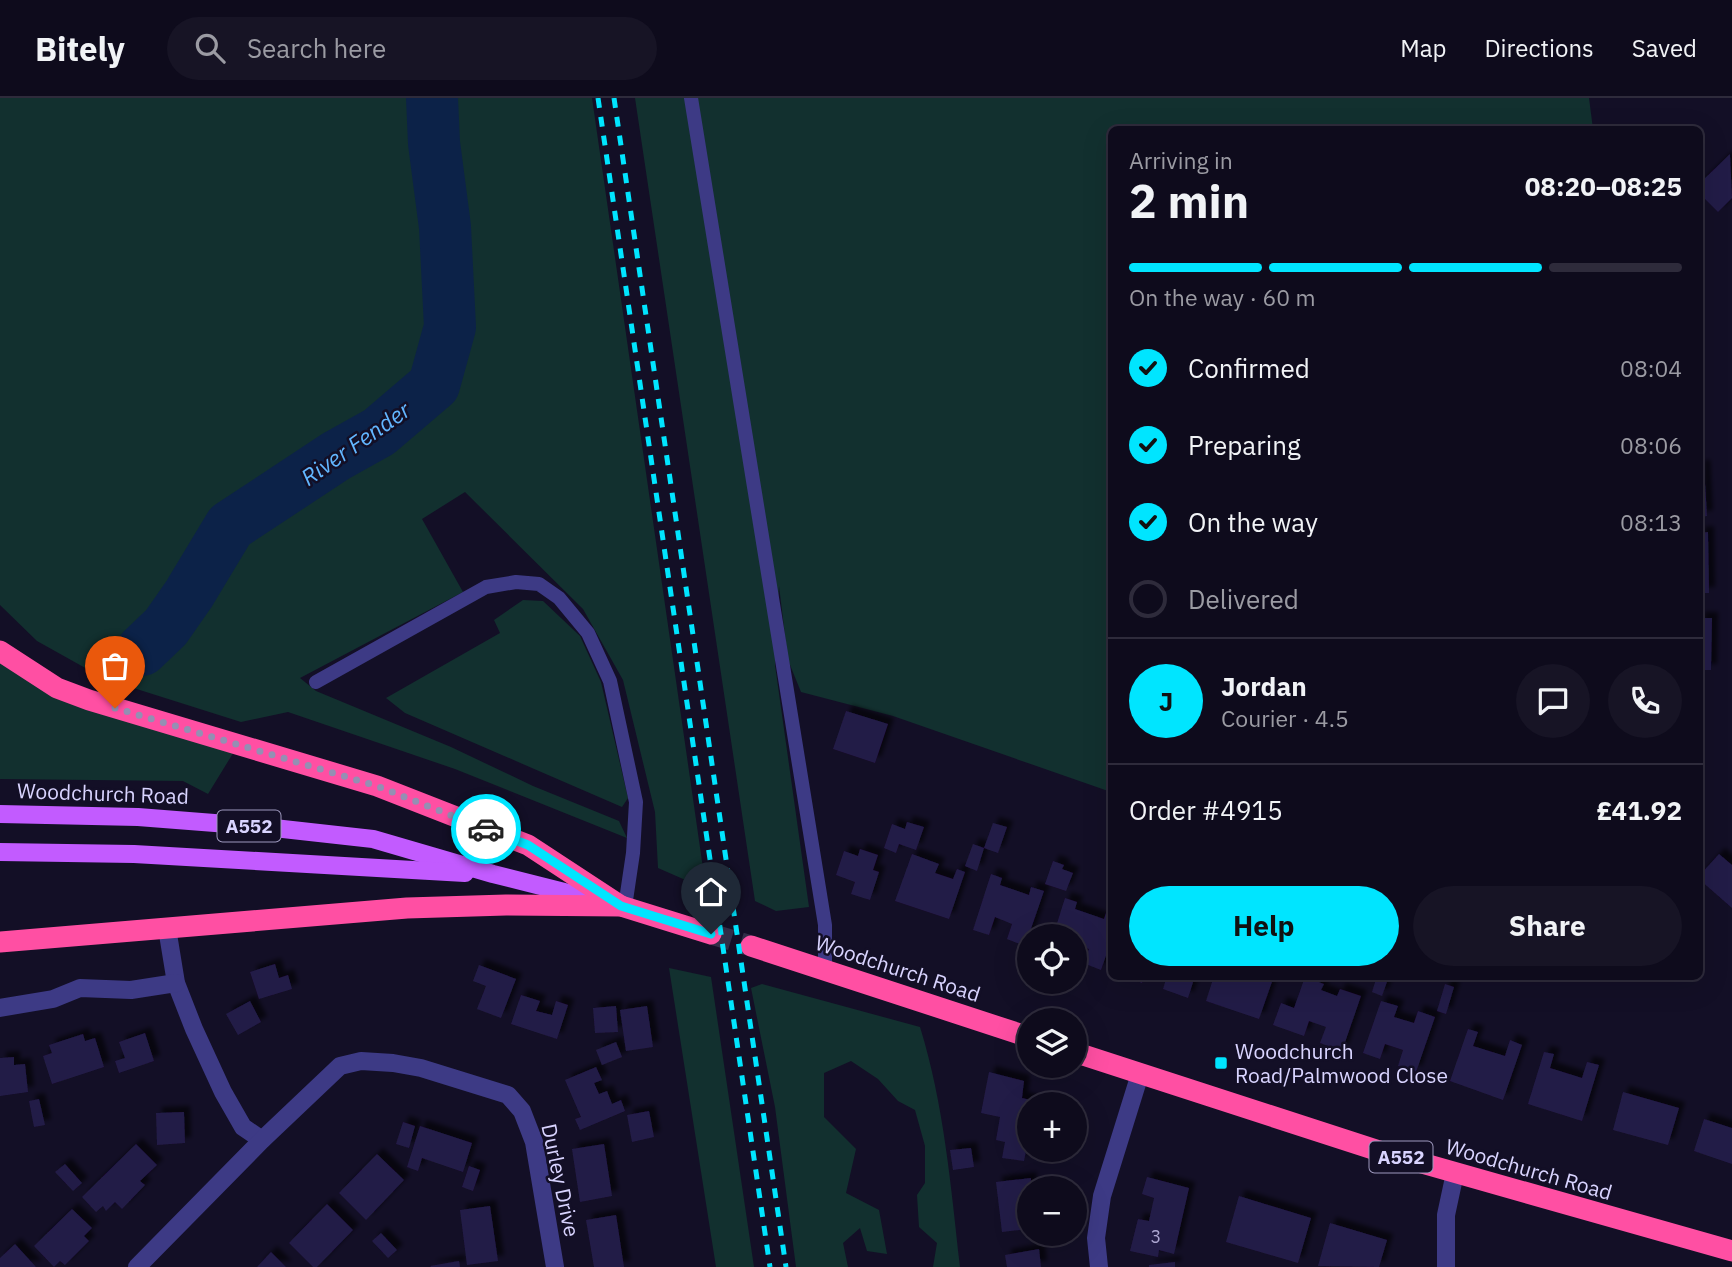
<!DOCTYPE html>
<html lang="en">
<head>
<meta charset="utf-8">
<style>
	body { margin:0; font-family:"IBM Plex Sans",sans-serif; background:#171425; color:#f1f3f6; height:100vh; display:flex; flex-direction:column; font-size:26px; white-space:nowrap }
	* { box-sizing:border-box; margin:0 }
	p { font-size:23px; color:#9b9ba3 }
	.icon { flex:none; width:38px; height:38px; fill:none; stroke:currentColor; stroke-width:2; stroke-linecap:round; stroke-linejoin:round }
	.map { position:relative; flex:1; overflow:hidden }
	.sheet { position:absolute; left:1108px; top:28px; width:595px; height:854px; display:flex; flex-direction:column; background:#0e0b1c; border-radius:10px; box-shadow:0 7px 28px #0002,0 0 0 2px #2e2b3b }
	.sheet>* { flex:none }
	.fabs { position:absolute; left:1017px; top:826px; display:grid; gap:14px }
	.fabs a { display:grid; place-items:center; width:70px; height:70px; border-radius:50%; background:#0e0b1c; box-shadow:0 7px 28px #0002,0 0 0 2px #2e2b3b; font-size:35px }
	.pin { position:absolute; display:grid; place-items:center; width:60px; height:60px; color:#fff; margin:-72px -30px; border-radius:50% 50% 50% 0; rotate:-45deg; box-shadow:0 0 7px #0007 }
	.pin .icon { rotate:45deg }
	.courier { position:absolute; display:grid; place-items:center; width:70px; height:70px; margin:-35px; border:5px solid #00e5ff; border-radius:50%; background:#fff; color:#222; box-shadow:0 2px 9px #0007 }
	.overview em { font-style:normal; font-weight:700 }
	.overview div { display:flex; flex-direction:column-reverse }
	.overview { display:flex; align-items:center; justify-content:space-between; height:119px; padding:0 21px }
	h1 { font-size:46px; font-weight:700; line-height:52px }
	.bar { display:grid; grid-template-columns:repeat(4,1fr); gap:10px 7px; align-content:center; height:84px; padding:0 21px }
	.bar i { height:9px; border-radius:5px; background:#2e2b3b }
	.bar .on { background:#00e5ff }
	.bar p { grid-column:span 4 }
	.line { display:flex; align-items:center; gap:18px; padding:0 21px; border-top:2px solid #2e2b3b }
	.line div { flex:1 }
	.round { display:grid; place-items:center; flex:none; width:74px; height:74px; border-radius:37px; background:#171425 }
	ol { padding:0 21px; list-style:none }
	li { display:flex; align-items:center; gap:21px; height:77px }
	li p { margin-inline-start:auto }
	li .icon { padding:7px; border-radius:50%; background:#00e5ff; color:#111; stroke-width:4 }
	li:last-child { color:#9b9ba3 }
	li i { width:38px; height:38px; border:4px solid #2e2b3b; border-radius:50% }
	.primary-button { display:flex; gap:14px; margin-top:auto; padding:14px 21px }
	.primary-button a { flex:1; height:80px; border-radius:42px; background:#00e5ff; color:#111; font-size:28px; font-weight:700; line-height:80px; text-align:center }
	.primary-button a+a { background:#171425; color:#f1f3f6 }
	header { display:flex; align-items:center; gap:42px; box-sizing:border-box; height:98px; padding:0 35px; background:#0e0b1c; border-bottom:2px solid #2e2b3b }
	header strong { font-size:33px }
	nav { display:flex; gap:38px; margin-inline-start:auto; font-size:24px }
	.search { width:490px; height:63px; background:#171425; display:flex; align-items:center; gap:18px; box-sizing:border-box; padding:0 24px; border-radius:38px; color:#9b9ba3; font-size:26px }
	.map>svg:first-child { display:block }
	.green { fill:#12302f }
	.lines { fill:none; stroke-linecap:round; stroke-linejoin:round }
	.river { stroke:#0c2248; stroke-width:52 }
	.building { fill:#241b47; filter:url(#shadow) }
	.highway-tunnel { stroke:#312d47; stroke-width:21; stroke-dasharray:21 10; stroke-linecap:butt }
	.lane { stroke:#3d3a85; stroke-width:14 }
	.street { stroke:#3d3a85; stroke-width:18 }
	.primary { stroke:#c25bff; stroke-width:18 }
	.highway { stroke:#ff4fa3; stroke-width:21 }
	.rail { stroke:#00e5ff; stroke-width:5; stroke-dasharray:10 9; stroke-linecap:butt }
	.done { stroke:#948fb3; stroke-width:7; stroke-dasharray:0 12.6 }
	.route { stroke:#00e5ff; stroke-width:9 }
	.poi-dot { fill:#00e5ff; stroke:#130f26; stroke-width:2.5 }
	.labels { text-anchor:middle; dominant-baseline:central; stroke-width:5; stroke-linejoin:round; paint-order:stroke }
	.number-label { font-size:18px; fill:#aca6d1 }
	.shield { fill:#130f26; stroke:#9e99be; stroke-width:2 }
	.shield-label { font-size:19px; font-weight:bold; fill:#d9d4ff }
	.street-label { font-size:21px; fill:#d9d4ff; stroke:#130f26 }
	.poi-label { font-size:21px; fill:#d9d4ff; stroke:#130f26; text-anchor:start }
	.water-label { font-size:23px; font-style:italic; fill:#62b6ff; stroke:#130f26 }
</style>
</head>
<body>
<header>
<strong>Bitely</strong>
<div class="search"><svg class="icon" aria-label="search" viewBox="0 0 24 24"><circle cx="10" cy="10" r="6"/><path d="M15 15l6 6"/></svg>Search here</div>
<nav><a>Map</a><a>Directions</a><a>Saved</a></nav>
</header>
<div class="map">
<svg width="1732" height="1169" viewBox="0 0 1732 1169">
	<defs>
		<filter id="shadow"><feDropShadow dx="6" dy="-6" stdDeviation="2" flood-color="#0009"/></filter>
	</defs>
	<rect width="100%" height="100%" fill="#130f26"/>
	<g class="green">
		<path d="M0,0H592L706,791L658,770L655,714L623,582L583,511L465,394L422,421L463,494L300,580L316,593L451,649L533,688L619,723L627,740L455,671L288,614L241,624L105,581L37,543L0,507Z"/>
		<path d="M635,0H1589L1593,31L1111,32V694L893,618L801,594L788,562L779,488L775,567L809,809L776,813L755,803Z"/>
		<path d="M523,502L543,503L580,538L601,584L628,700L622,709L405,615L386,600L500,535L494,522Z"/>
		<path d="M0,560L235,652L208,696L183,683L0,681Z"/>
		<path d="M669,870L711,879L754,1169H716Z"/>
		<path d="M762,886L920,929C944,1006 951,1089 960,1169H933L937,1145L919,1129L917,1097L925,1085V1048L915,1012L898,1003L878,981L851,963L824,975V1019L856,1051L846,1095L879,1112L887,1156L867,1153L860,1130L843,1145L848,1169H796L775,1009L751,890Z"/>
	</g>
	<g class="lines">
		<path class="river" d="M142,552L166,529L189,496L230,428L336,358L379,334L434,287L450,229L445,129L434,45L432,0"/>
	</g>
	<g class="building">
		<path d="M1730,56L1732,100L1718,114L1699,95V86Z"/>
		<path d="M1699,368H1704L1707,418L1699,419Z"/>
		<path d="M1708,434L1709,495H1699V435Z"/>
		<path d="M1699,520H1712L1711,572H1699Z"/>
		<path d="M846,613L888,626L875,665L833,651Z"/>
		<path d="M907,724L924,729L916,752L899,746L896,755L884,750L892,726L905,731Z"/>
		<path d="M993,725L1007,729L998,755L984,750Z"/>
		<path d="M973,746L984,750L977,773L965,768Z"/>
		<path d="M860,751L878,757L873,772L879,774L870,802L851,796L855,784L836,777L844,753L858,758Z"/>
		<path d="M912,756L939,766L935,775L953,781L957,771L965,774L949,821L895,803Z"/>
		<path d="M1719,756L1732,767V810L1699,781V778Z"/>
		<path d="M1053,763L1064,767L1062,771L1073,775L1066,793L1045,786Z"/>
		<path d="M991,776L1002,780L1000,787L1029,797L1031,789L1044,793L1025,848L1007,841L1012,826L995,819L989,837L973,832Z"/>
		<path d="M1065,800L1077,804L1075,811L1104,821L1106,815L1111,816V843L1101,872L1083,865L1089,851L1074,846V838H1053Z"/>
		<path d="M275,866L279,880L288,877L292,891L259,901L250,874Z"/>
		<path d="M479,867L516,881L501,920L477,911L486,888L473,883Z"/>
		<path d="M1123,878H1144L1142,885Z"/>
		<path d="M1167,878H1195L1188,900L1163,891Z"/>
		<path d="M1214,878H1274L1259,921L1206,903Z"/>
		<path d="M1377,878H1389L1382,898L1372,894Z"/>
		<path d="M1305,879L1324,886L1321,892L1337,898L1340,891L1361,898L1342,953L1320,945L1326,929L1309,923L1304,938L1273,927L1281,905L1294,910Z"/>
		<path d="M1445,886L1454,889L1446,916L1437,913Z"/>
		<path d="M521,897L540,903L536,913L552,917L556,903L568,907L557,941L511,926Z"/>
		<path d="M250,903L261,924L238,937L226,916Z"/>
		<path d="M1381,903L1398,908L1394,919L1414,925L1418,913L1435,919L1416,974L1398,968L1403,952L1385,946L1380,961L1363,955Z"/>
		<path d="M616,908L618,934L595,935L593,910Z"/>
		<path d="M647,908L653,949L626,953L620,912Z"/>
		<path d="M1468,931L1478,934L1473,948L1505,958L1510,942L1522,947L1503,1002L1450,983Z"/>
		<path d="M145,935L154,963L119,975L115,963L125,960L119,944Z"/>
		<path d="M83,936L85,943L95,940L104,969L52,986L43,958L52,955L49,947Z"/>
		<path d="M616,944L622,959L602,967L596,952Z"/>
		<path d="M1544,954L1554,956L1550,970L1582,980L1587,964L1599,967L1582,1023L1528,1006Z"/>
		<path d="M14,959V967L25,966L28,994L0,998V960Z"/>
		<path d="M596,969L602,982L594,985L599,996L607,993L612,1006L621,1002L625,1013L580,1032L575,1021L581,1019L565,982Z"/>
		<path d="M989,974L1024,983L1022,1000L1044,1005L1029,1006V1048H1027L1024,1063L1002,1060L1005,1044L996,1042L1000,1019L981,1015Z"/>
		<path d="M1623,994L1679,1010L1668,1047L1613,1032Z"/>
		<path d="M39,1001L45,1027L34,1029L29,1003Z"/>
		<path d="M649,1013L654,1039L632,1044L627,1017Z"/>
		<path d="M184,1014L185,1045L157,1047L156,1015Z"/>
		<path d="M1704,1021L1732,1030V1066L1694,1053Z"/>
		<path d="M403,1024L415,1028L409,1050L396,1046Z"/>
		<path d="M420,1028L472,1045L463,1074L422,1060L418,1073L407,1069Z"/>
		<path d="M136,1046L157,1067L140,1083L145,1087L122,1111L115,1104L106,1113L103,1108L96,1114L82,1099Z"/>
		<path d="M604,1046L612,1098L580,1104L572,1051Z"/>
		<path d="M971,1050L974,1069L953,1072L950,1052Z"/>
		<path d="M377,1056L404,1082L366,1122L339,1095Z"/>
		<path d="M65,1066L82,1085L73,1093L55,1074Z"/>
		<path d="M469,1068L480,1072L473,1093L462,1089Z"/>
		<path d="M1147,1079L1189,1090L1174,1156L1159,1152L1158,1159L1130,1153L1138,1121L1149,1123L1154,1100L1142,1096Z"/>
		<path d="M1031,1080L1029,1131L1002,1134L996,1084Z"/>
		<path d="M1239,1098L1311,1120L1298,1165L1226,1144Z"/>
		<path d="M327,1106L353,1132L317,1169H313L289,1145Z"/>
		<path d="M490,1108L498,1163L467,1167L460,1112Z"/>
		<path d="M72,1111L92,1130L84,1138L89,1143L65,1167L60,1163L54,1169L34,1148Z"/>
		<path d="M616,1117L624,1169H594L586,1122Z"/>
		<path d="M1330,1125L1387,1142L1379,1169L1318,1168Z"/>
		<path d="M381,1135L397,1152L388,1160L372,1143Z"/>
		<path d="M15,1146L36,1169H0V1160Z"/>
		<path d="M1039,1151L1041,1169H1007L1005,1157Z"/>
		<path d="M271,1154L286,1169H257Z"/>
		<path d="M459,1163L460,1169H431L430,1168Z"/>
		<path d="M1175,1164V1169H1149V1167Z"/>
	</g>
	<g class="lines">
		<path class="highway-tunnel" d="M711,836L751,848"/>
		<g class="lane">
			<path d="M691,0L825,827V871"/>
			<path d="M316,584L486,489L516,484L539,486L559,500L588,535L610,583L636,704L633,755L625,809"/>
		</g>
		<g class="street">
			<path d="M167,830L176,885L194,931L223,994L243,1029L262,1042"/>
			<path d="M0,910L53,901L80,890L131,892L176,885"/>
			<path d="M137,1169L262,1042L340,968L361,963L393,965L421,970L508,997L522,1013L534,1044L555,1169"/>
			<path d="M1099,1169L1096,1140L1102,1098L1140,976"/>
			<path d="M1446,1169V1117L1455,1075"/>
		</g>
		<g class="primary">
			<path d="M0,716L138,719L265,729L373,741L493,776L600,803"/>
			<path d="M0,754L134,756L465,775"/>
		</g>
		<g class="highway">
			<path d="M0,553L57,590L89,602L377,688L528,747L621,808"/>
			<path d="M0,844L407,810L506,807L621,808L711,836"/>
			<path d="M751,848L1029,939"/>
			<path d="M1074,954L1376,1052L1732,1153"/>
		</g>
		<g class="rail">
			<path d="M598,0L770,1169"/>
			<path d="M614,0L786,1169"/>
		</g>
	</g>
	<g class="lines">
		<path class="done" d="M115,610L377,688L486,731"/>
		<path class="route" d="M486,731L528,747L621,808L711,836"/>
	</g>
	<rect class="poi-dot" x="1214" y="958" width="14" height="14" rx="3.5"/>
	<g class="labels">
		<g class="number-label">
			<text x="1156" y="1138">3</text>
		</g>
		<g class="shield">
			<rect x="217.5" y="712.5" width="63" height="31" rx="5"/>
			<rect x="1369.5" y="1043.5" width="63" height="31" rx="5"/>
		</g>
		<g class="shield-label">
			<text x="249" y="728">A552</text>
			<text x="1401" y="1059">A552</text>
		</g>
		<g class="street-label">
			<text transform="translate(103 695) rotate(2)">Woodchurch Road</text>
			<text transform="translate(898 870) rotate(18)">Woodchurch Road</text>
			<text transform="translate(1529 1071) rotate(16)">Woodchurch Road</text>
			<text transform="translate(561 1082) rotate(78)">Durley Drive</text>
		</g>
		<g class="poi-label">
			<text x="1235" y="953">Woodchurch<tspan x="1235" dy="24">Road/Palmwood Close</tspan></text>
		</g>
		<g class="water-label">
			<text transform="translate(355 345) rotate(-35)">River Fender</text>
		</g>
	</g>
</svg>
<div class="fabs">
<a><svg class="icon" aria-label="locate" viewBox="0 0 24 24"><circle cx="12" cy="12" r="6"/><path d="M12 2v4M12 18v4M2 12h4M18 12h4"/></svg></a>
<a><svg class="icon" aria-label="layers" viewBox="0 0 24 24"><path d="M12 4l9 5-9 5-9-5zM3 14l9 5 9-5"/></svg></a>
<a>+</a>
<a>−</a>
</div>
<div class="pin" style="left:115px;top:610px;background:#ea580c"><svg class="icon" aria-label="bag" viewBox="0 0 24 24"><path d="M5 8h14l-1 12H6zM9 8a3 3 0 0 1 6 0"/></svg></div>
<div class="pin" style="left:711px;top:836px;background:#1f2937"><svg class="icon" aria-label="home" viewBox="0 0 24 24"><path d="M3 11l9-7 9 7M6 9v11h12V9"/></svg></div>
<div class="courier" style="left:486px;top:731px"><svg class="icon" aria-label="car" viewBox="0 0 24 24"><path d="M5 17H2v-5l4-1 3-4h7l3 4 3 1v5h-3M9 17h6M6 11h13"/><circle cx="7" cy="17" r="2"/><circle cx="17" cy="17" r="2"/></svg></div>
<section class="sheet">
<div class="overview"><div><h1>2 min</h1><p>Arriving in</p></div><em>08:20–08:25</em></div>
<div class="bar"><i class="on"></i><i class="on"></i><i class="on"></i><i></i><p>On the way · 60 m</p></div>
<ol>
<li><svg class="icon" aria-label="check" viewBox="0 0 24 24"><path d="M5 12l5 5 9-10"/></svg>Confirmed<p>08:04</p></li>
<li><svg class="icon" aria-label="check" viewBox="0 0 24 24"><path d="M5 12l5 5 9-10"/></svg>Preparing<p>08:06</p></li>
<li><svg class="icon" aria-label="check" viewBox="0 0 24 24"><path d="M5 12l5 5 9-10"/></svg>On the way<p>08:13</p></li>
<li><i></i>Delivered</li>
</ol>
<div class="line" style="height:126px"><b class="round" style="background:#00e5ff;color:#111">J</b><div><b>Jordan</b><p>Courier · 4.5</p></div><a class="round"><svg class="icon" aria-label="chat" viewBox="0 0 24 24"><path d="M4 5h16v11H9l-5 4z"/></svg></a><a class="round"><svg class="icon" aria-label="phone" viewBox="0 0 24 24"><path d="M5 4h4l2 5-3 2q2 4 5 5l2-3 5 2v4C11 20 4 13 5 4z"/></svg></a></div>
<div class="line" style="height:91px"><div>Order #4915</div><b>£41.92</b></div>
<div class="primary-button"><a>Help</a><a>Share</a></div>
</section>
</div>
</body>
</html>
